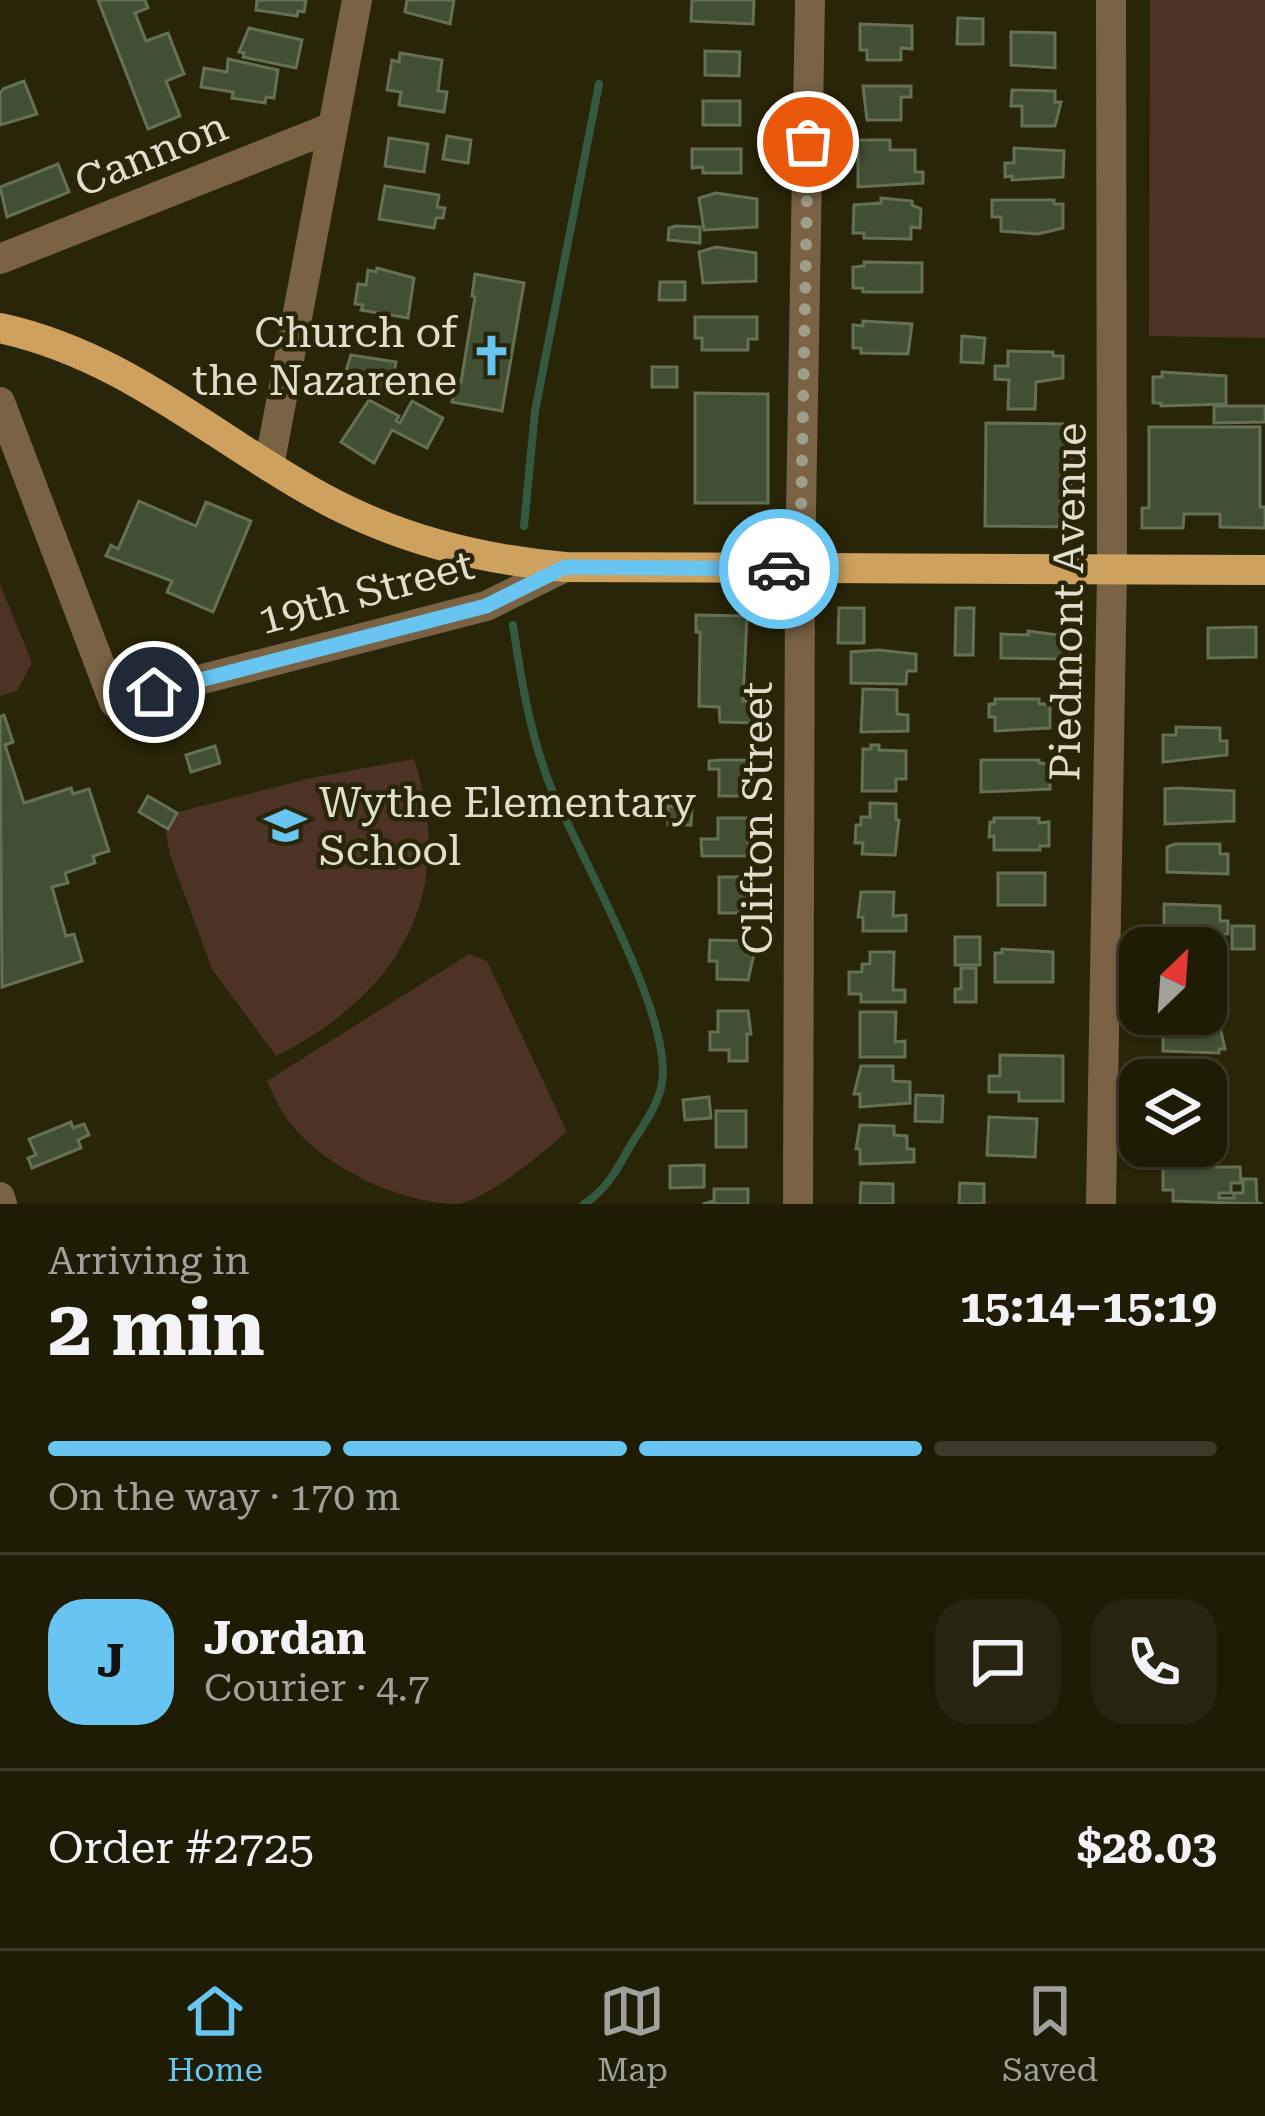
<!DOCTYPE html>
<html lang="en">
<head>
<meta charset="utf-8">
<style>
	body { margin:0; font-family:"Roboto Serif",serif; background:#272510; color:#f1f3f6; height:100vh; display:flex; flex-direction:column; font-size:45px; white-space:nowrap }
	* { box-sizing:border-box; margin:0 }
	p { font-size:39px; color:#a1a19b }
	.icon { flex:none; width:66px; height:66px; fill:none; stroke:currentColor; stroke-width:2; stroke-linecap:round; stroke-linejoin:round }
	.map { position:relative; height:1204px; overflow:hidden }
	.panel { display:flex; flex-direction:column; background:#1f1c06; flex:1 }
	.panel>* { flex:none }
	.needle { width:78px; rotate:25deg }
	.controls { position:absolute; left:1119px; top:927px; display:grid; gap:24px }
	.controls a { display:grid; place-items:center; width:108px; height:108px; border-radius:24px; background:#1f1c06; box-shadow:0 3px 9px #0004,0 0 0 3px #3c3a28; font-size:60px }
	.pin { position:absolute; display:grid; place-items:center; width:102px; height:102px; color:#fff; margin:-51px; border:6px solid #fff; border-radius:50%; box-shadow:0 3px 12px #0007 }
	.courier { position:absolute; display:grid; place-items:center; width:120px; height:120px; margin:-60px; border:9px solid #68c4f0; border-radius:50%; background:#fff; color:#222; box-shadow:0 3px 15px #0007 }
	.headline em { font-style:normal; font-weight:700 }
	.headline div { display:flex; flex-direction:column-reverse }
	.headline { display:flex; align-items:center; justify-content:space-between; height:204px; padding:0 48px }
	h1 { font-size:78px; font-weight:700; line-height:90px }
	.bar { display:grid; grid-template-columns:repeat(4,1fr); gap:18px 12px; align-content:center; height:144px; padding:0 48px }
	.bar i { height:15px; border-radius:9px; background:#3c3a28 }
	.bar .selected { background:#68c4f0 }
	.bar p { grid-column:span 4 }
	.line { display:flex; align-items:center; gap:30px; padding:0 48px; border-top:3px solid #3c3a28 }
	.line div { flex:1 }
	.round { display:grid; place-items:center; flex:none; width:126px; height:126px; border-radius:36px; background:#272510 }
	.menu { display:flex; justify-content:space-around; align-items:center; height:168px; border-top:3px solid #3c3a28; background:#1f1c06; font-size:33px; color:#a1a19b }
	.menu a { display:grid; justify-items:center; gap:6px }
	.menu .selected { color:#68c4f0 }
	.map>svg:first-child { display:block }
	.green { fill:#4d3325 }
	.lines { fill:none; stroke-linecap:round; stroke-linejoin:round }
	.stream { stroke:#345940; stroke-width:8 }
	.building { fill:#434f34; stroke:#647155; stroke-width:3 }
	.minor { stroke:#796344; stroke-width:30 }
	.major { stroke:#cfa15e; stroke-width:30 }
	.done { stroke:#a09d88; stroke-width:12; stroke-dasharray:0 21.6 }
	.route { stroke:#68c4f0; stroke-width:15 }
	.labels { text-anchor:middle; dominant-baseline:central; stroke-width:9; stroke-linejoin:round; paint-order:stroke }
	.street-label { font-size:42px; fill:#e0decd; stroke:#292508 }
	.poi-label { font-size:42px; fill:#e0decd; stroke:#292508; text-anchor:end }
</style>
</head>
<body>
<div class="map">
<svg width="1265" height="1204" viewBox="0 0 1265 1204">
	<rect width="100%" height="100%" fill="#292508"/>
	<g class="green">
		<path d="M1150,0H1265V338L1149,336Z"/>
		<path d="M0,584L32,663L17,691L0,696Z"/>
		<path d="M414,759C459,894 397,996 276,1056L212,969L170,855L166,832L178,812L311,778Z"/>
		<path d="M469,954L487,961L567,1132C539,1155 494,1195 459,1204C402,1204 331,1170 295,1129C282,1115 275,1098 267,1081Z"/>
	</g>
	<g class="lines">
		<g class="stream">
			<path d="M524,526L535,411L599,84"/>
			<path d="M513,625C521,679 530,734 550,785C578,853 673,1015 662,1083C658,1107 641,1128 629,1148C617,1170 606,1190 584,1204"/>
		</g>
	</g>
	<g class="building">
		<path d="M98,0H145L148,8L135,13L146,41L168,33L184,74L166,81L180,116L148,129Z"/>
		<path d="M257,0H306L304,12L298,11L297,16L256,10Z"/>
		<path d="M407,0H454L450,24L405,12Z"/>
		<path d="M692,0H754L753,24L691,21Z"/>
		<path d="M958,18L983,19V44H957Z"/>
		<path d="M860,24L912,26V49L901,48V60H867V50H860Z"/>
		<path d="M249,28L302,40L296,68L243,57L244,53L239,52Z"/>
		<path d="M1011,32L1055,33V68L1011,65Z"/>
		<path d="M705,51L740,52L739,76L705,75Z"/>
		<path d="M400,53L442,60L438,91L447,92L444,112L399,105L401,92L387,90L392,60L399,62Z"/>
		<path d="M228,59L278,70L274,98L266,97L265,103L232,98L233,92L201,87L204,68L227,72Z"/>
		<path d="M24,81L37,114L0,125V94L3,89Z"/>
		<path d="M863,86H911V97H901V120H867Z"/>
		<path d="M1012,90L1055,91V102H1061L1055,126H1022V106H1011Z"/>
		<rect x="703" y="101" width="37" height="24"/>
		<path d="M447,136L471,140L468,163L443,159Z"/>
		<path d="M389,138L428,144L424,172L385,166Z"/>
		<path d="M858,140H890V150H915V172H923V183L858,187Z"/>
		<path d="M1014,148L1064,151L1063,177L1012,180V176L1005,177V163H1014Z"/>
		<path d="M692,149H741V173H703V167L692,168Z"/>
		<path d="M58,164L69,192L7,217L0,187Z"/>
		<path d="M385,186L439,195L437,207L445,208L443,218H436L434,228L379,219Z"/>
		<path d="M716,193L757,199V227L704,230L699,198Z"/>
		<path d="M881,198L912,201V205L921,209L920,228L911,227V239L864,238V233H853L854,205L881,203Z"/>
		<path d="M992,200H1054V204H1063V228L1038,234L1001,231V217H992Z"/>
		<path d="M676,226L700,227V243L668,240L669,228Z"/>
		<path d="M716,247L756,253V281L703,283L699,252Z"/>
		<path d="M864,262L922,263V292H863V288H853V267L864,266Z"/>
		<path d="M377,268L414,278L408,318L361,310L363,305L355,304L358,284L366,285L368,270L376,272Z"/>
		<path d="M475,274L524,283L502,411L452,402L456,381L461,382L475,297L472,296Z"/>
		<path d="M660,282H685V300H659Z"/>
		<path d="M695,317H757V339H748V350H702V338H695Z"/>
		<path d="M863,321L912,324L908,354L861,353V348H853V325L863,326Z"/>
		<path d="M962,336L985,338L983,363L961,362Z"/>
		<path d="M1008,351L1053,352V356H1063V378L1036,382L1035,409H1008L1009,380L995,379V366H1008Z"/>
		<path d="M351,355L396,362L391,394L341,386Z"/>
		<rect x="652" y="367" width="25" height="20"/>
		<path d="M1162,372L1226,376V404L1161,406V403H1153V377H1162Z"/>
		<path d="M695,393L768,394V503H695Z"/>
		<path d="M369,400L399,416L396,421L400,423L412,401L443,418L427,448L392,430L374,463L341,442Z"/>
		<path d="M1214,406H1265V422L1214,423Z"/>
		<path d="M986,423L1072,424L1071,502H1077V527L985,526Z"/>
		<path d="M1149,427H1260V507H1265V528L1220,527V514H1184L1183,528H1142V508H1149Z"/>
		<path d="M139,501L196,526L206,502L251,521L213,612L167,592L172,581L106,556L111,545L118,549Z"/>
		<path d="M839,608H864V643H838Z"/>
		<path d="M956,608H974L973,655H955Z"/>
		<path d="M696,615L747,616L743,701H758V723L720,722L719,707L699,706L700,632H696Z"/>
		<path d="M1256,627V657L1208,658V628Z"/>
		<path d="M1028,631L1066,636L1065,659L1001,658V634L1028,635Z"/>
		<path d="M879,650L916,654V671H907L906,684L851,683V652Z"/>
		<path d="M863,689L897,690V714L908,715V731L861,732Z"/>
		<path d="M995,699H1039V704H1050V728L995,731V717H989V704H995Z"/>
		<path d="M4,715L13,742L5,745L24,803L71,788L73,794L89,789L109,851L93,856L95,863L65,873L68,883L52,887L66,936L74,934L82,961L2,987L0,717Z"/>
		<path d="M1176,727L1220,728V741H1227V755L1163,762V735H1176Z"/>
		<path d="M871,745H879V750L906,751V779H896V791H862L863,749H871Z"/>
		<path d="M215,746L220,763L191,772L186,755Z"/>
		<path d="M719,760H748V775H752L748,796H719V769H709V761Z"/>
		<path d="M981,760H1039V763L1050,764V789L981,792Z"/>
		<path d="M1177,788L1234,791V821L1165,824V789Z"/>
		<path d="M148,796L177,813L168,829L139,812Z"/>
		<path d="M870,803L896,804V820H899L895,855L862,854L863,843H855L856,825H861V817H870Z"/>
		<path d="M668,806L692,807L691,825H668Z"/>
		<path d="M718,818H748V856H702L701,839H718Z"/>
		<path d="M994,818H1039V823L1049,822V846H1040V850H994V836L989,837L990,822H994Z"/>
		<path d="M1175,844H1220V854H1228V874L1167,872V847Z"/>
		<rect x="998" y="873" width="47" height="32"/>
		<path d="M719,877H748L751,900H748V913H719Z"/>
		<path d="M861,892H894L893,916L906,915V931H863V917H858Z"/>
		<path d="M1164,904L1220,906V921H1228V934L1164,940Z"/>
		<rect x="1232" y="926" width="22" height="23"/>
		<rect x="955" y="937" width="25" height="28"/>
		<path d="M710,940L748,941L747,954H754L748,980L717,979V961H709Z"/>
		<path d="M1002,949L1053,952V982H995V953H1002Z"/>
		<path d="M870,952H894L893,990H905V1002H861V994H849V972H862V964H870Z"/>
		<path d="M1206,961H1220V974H1228V988L1206,992Z"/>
		<path d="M961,968H976V1002H955V989H961Z"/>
		<path d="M718,1011H748L751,1034H747V1061H729V1050H710V1032H718Z"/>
		<path d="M860,1012H896L895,1042L905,1041V1057H860Z"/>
		<path d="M1175,1022H1219L1225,1049H1219V1053L1163,1051V1025Z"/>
		<path d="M1000,1055L1063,1056V1101H1019V1092H989V1076H1000Z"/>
		<path d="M861,1066H893V1081L910,1082V1103L860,1107V1094H854Z"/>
		<path d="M1206,1087H1227V1117L1206,1118Z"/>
		<path d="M916,1095L943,1096L942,1122L915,1121Z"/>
		<path d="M709,1097L711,1118L685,1120L683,1100Z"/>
		<rect x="716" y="1111" width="30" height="36"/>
		<path d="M989,1117L1037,1119L1035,1157L987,1155Z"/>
		<path d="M71,1122L73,1128L84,1124L89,1135L78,1140L81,1148L32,1168L28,1158L36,1155L29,1139Z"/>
		<path d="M860,1125L894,1126V1135L907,1136V1149H914V1162L860,1164V1149H856Z"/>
		<path d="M1210,1151V1167H1240L1241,1183H1231V1193H1219V1198H1234V1193H1243V1179H1256L1257,1203L1263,1204L1173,1201V1190H1163V1163L1189,1168V1152Z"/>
		<path d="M704,1165V1187L670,1188V1166Z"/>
		<path d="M861,1183L893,1184V1204H860Z"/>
		<path d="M960,1183L984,1184V1204H959Z"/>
		<path d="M714,1189H748V1204H703L714,1201Z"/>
	</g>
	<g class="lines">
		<g class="minor">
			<path d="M0,259L333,127"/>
			<path d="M0,402L114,702L486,606L565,567"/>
			<path d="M269,466L357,0"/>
			<path d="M0,1197L2,1204"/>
			<path d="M798,1204L800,569L810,0"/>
			<path d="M1101,1204L1112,571L1111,0"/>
		</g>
		<path class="major" d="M0,328C127,356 211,437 321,497C398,539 478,559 565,567L1265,570"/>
	</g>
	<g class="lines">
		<path class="done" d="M779,569H800L808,142"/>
		<path class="route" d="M154,692L486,606L565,567L779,569"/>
	</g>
	<defs>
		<symbol id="church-bare" viewBox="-9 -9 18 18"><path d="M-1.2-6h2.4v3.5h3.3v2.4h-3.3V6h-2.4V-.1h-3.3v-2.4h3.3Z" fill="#68c4f0" stroke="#292508" stroke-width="2.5" paint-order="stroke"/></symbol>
		<symbol id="school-bare" viewBox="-9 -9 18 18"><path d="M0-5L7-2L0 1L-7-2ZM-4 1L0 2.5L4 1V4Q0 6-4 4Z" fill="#68c4f0" stroke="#292508" stroke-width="2.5" paint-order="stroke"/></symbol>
	</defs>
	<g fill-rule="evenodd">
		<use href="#church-bare" x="462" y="326" width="59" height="59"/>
		<use href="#school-bare" x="256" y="796" width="59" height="59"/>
	</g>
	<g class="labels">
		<g class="street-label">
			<text transform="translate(151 154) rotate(-22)">Cannon</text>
			<text transform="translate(366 592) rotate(-15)">19th Street</text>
			<text transform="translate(1068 602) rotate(-89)">Piedmont Avenue</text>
			<text transform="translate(757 818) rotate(-90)">Clifton Street</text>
		</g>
		<g class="poi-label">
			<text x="457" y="332">Church of<tspan x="457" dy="48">the Nazarene</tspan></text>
			<text x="319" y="802" text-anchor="start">Wythe Elementary<tspan x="319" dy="48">School</tspan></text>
		</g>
	</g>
</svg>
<div class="controls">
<a><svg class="needle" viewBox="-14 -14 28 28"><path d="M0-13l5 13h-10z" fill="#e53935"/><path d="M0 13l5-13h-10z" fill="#a1a19b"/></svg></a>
<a><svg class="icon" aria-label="layers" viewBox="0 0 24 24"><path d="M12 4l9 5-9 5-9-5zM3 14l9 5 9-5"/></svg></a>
</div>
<div class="pin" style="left:808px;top:142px;background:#ea580c"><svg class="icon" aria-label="bag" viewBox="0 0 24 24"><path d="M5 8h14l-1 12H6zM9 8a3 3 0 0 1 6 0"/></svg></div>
<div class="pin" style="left:154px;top:692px;background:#1f2937"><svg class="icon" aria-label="home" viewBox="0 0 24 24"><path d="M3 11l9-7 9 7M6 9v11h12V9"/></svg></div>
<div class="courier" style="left:779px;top:569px"><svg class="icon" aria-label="car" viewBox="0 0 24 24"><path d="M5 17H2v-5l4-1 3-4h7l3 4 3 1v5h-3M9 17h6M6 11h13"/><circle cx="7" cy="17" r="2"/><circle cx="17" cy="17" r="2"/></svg></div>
</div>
<section class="panel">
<div class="headline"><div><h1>2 min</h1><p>Arriving in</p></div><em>15:14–15:19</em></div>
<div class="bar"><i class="selected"></i><i class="selected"></i><i class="selected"></i><i></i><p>On the way · 170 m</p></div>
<div class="line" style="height:216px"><b class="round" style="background:#68c4f0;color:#111">J</b><div><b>Jordan</b><p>Courier · 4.7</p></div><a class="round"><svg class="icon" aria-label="chat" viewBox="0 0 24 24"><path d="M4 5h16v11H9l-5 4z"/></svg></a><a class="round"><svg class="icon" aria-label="phone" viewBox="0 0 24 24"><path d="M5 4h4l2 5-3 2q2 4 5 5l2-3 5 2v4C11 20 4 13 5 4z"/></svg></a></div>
<div class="line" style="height:156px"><div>Order #2725</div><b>$28.03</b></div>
</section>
<nav class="menu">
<a class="selected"><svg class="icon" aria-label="home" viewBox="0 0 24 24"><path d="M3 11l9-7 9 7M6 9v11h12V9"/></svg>Home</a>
<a><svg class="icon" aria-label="map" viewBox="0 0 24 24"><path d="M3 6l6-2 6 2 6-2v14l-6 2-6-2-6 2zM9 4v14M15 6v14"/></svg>Map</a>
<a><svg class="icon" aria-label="saved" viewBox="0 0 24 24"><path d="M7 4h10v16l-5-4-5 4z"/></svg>Saved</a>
</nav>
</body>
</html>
